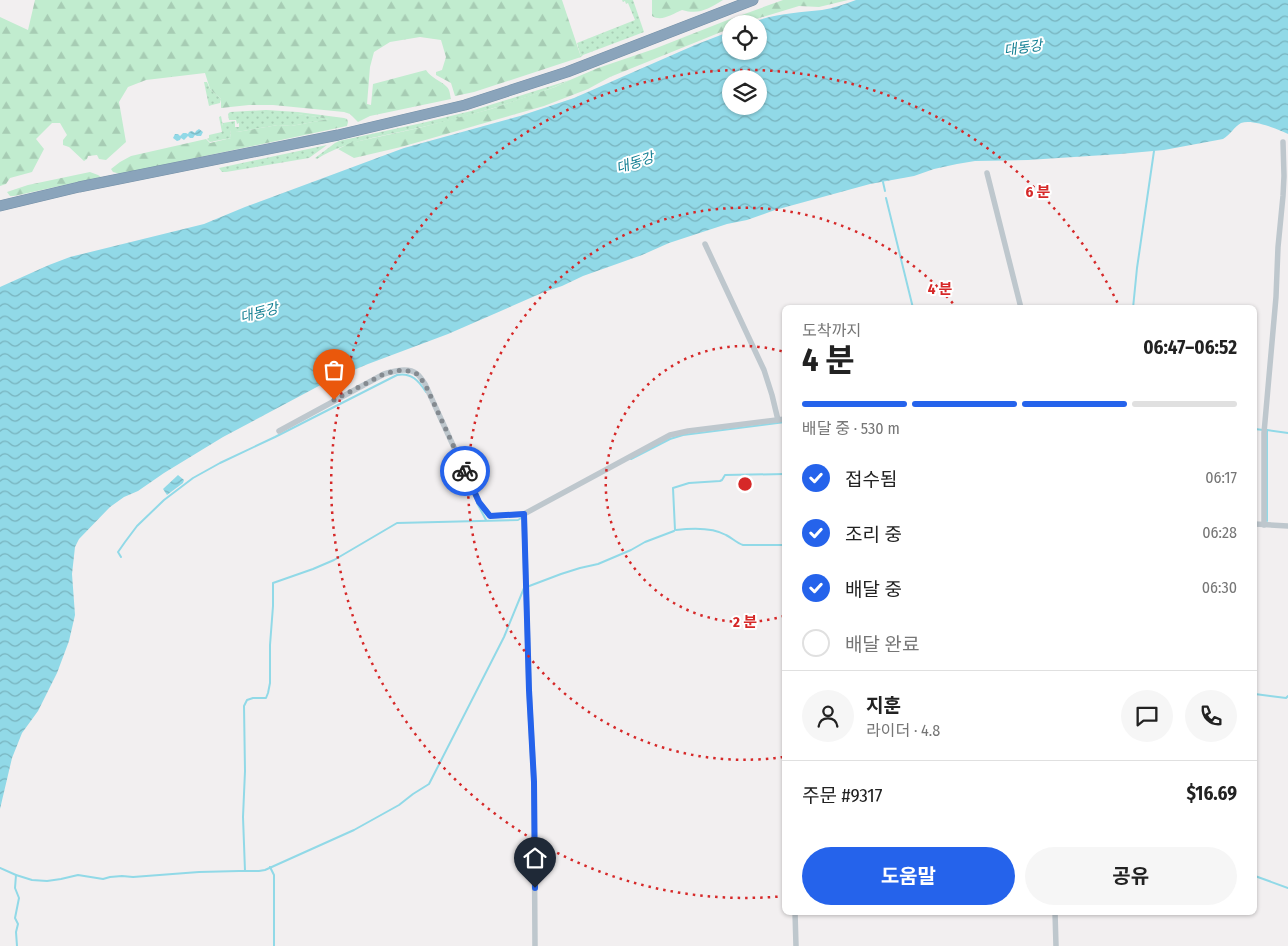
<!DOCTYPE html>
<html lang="ko">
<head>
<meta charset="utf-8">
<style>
	body { margin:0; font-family:"Fira Sans Condensed","Noto Sans KR",sans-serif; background:#f6f6f6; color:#222; height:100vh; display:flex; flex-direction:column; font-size:19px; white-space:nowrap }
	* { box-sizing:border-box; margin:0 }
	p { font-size:16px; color:#767676 }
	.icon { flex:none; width:28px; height:28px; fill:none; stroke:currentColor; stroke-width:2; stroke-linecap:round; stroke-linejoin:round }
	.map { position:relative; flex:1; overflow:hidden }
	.panel { position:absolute; left:782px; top:305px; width:475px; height:610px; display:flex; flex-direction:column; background:#fff; border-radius:8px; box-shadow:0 1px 4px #0004 }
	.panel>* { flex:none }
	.controls { position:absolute; left:722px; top:15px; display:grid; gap:10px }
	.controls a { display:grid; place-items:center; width:45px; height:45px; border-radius:50%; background:#fff; box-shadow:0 1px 4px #0004; font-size:25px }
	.pin { position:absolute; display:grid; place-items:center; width:42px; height:42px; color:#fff; margin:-51px -21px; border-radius:50% 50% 50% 0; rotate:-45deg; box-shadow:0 0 5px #0007 }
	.pin .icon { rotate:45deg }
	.courier { position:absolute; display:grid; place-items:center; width:50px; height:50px; margin:-25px; border:4px solid #2563eb; border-radius:50%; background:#fff; color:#222; box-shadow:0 1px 6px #0007 }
	.overview em { font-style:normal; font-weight:700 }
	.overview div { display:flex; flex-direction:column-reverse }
	.overview { display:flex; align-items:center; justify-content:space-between; height:85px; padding:0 20px }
	h1 { font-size:32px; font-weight:700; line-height:38px }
	.bar { display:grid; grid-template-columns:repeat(4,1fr); gap:8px 5px; align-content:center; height:60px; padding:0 20px }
	.bar i { height:6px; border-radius:4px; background:#e0e0e0 }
	.bar .current { background:#2563eb }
	.bar p { grid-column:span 4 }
	.line { display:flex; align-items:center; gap:12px; padding:0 20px; border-top:1px solid #e0e0e0 }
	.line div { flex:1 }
	.round { display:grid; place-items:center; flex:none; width:52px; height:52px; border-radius:26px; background:#f6f6f6 }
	ol { padding:0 20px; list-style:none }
	li { display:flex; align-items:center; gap:15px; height:55px }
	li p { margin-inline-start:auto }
	li .icon { padding:5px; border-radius:50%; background:#2563eb; color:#fff; stroke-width:4 }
	li:last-child { color:#767676 }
	li i { width:28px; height:28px; border:2px solid #e0e0e0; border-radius:50% }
	.action { display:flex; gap:10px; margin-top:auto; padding:10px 20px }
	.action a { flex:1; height:58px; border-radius:30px; background:#2563eb; color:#fff; font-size:20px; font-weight:700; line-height:58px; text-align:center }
	.action a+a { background:#f6f6f6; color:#222 }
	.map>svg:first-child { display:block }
	.grass { fill:url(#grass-dots) }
	.forest { fill:url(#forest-firs) }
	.water { fill:url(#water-waves); fill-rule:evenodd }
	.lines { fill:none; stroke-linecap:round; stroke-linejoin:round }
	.stream { stroke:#91d9e7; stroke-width:2 }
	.highway-casing { stroke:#7590a7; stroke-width:11 }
	.street { stroke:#bec7cd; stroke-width:5.5 }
	.highway { stroke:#8aa4bb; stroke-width:10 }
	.done { stroke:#848a90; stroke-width:5; stroke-dasharray:0 9 }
	.route { stroke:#2563eb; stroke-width:6 }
	.ring { fill:none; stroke:#d62828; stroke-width:2.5; stroke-dasharray:2.5 5 }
	.labels { text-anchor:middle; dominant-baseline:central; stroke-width:4; stroke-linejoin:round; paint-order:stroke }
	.water-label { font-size:14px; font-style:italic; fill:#158094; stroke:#fff }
	.centre { fill:#d62828; stroke:#fff; stroke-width:2.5 }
	.ring-label { font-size:15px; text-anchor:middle; font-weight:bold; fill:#d62828; stroke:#fff; stroke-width:4; stroke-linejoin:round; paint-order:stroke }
</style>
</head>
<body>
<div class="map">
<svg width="1288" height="946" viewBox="0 0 1288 946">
	<defs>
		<pattern id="grass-dots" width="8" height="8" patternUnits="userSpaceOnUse" patternTransform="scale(1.25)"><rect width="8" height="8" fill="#c1eccf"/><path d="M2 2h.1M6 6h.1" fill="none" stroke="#a7ccb4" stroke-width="1.8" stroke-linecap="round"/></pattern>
		<pattern id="forest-firs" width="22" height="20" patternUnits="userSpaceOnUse" patternTransform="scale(1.25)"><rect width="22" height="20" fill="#c1eccf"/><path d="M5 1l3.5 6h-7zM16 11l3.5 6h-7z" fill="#a7ccb4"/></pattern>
		<pattern id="water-waves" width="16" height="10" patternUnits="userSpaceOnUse" patternTransform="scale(1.25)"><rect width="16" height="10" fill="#91d9e7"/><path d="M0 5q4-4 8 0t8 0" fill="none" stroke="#78b3be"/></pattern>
	</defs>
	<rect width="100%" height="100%" fill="#f2eff0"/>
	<g class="grass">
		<path d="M622,0H633L644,32L583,55L581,57L577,43L635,20L628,3L626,4L625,1L623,2Z"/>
		<path d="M570,80C554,88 538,93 521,99C487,111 453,120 418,128C384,136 347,140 317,159L315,158L335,143L339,141L422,123L471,111Z"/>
		<path d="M204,82H207L210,89L221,99L220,103L212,105L211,101L212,105L209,106Z"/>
		<path d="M266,110L298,112V114L330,119L291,126L278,125L237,132L230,130L231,138L210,142L207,139L209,138V135L222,132L219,117L221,116L223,126V123L235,121V127H239V123L237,124L236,120H229L228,114L230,112Z"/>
		<path d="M327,145L309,158L226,172H222L219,168Z"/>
	</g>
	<g class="forest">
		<path d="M35,0H562L581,57L474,92L455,96L451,83L436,75V72L442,70L446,57L441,40L420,37L390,42L374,52L370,67L367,104L371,105L373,84L426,70C431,78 440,80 447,87C450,90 450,95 451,99L370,116L358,122L350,114L344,112L273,105H249L221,108V99L210,89L205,73L146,80L128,87L119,102L126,142L106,160L99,159L97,155L88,156L87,159L84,161L69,147L63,145V140L67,135L60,123H52L36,139L44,149L32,172L10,178L6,184L0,186V17L28,30Z"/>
		<path d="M652,0H723C708,9 699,15 682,10C672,14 662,22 652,16Z"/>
		<path d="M783,0H848L819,7L799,6L756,19L743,24H731V28L610,77L588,89L544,106L401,147L354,158L338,149L350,143L419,128L491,109L555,87L570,80L598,68L654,49L725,21Z"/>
		<path d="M298,112L344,118L347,119L348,122L347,126L120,174L113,172L111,169L120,162L131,156L206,139L210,143L231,138L230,130L234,128L237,132L278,125L291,126L329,119L297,114Z"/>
		<path d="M90,172L98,175L101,177L14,196H10L7,192L28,185Z"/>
	</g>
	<g class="water">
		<path d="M856,0H1288V134C1277,129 1253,119 1241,123C1235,126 1230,135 1223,139L1164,150L1120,154L1028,160L975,161L957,164L934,169L914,176L870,184L775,210L747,220L727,224L669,243L642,255L583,276L562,286L544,292L448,334L368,364L330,380L223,437L164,473L138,491L124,497L110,507L79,539L75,547L72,574L75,615L69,641L57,673L38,711L22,733L12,758L0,809V287L49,265L70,257L204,224L245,207L404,148L520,116L574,98L695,45L731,31V51H759V24H749C773,13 797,13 822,10C834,8 845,4 856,0ZM731,79H759V106H731Z"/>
		<path d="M199,129L203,132L201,136H197L195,135L193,138H190L188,136L184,140L181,138L180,140L177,141L173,138L175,134H178L180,136L183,133H186L188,134L189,132L192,131L195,133L196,131Z"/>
		<path d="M178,475L184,480L183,483L167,495L163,489Z"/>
	</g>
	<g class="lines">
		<g class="stream">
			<path d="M883,182L885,191"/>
			<path d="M886,198L913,308"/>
			<path d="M1133,308L1137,268L1154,151"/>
			<path d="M1255,429L1263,430"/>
			<path d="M1267,430V521"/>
			<path d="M1267,430L1288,433"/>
			<path d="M631,459L670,439L683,435L785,422"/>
			<path d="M477,503L486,520"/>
			<path d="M675,530L673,488L689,483L720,481L722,480L725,475L785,474"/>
			<path d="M676,530C692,528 712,527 726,535C732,538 737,543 743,545H785"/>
			<path d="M121,557L118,552L125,542L137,526L164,500L193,478L220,463L275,437L397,375C411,372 419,381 426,392"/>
			<path d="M1255,694L1286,698L1288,696"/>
			<path d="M270,867L274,875V946"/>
			<path d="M0,868L16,875L32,880L47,881L61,879L78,875L103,879L110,877L122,876L133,877L199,872L239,871H259L265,870L354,830L399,805L413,794L429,784L504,637L524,588L561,574L580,568L598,564L631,550L645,542L674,531"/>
			<path d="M245,871L243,817L245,771L244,706L247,700L253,698H266L268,693L270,683V645L273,606V583L313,569L334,560L397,523L518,520L523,517"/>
			<path d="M16,875L15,888L19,898L15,918L18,924L16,932L17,946"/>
			<path d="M1255,876L1288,888"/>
		</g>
		<defs>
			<path id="highway" d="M0,206L79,187L338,135L465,105L567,72L753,0"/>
		</defs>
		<use href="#highway" class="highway-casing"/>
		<g class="street">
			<path d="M987,173L1021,308"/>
			<path d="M705,244L764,370L772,395L778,420"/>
			<path d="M279,431L384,374C394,371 408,367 417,374C420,376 423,381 425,384L479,502L490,516L524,514L670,435L688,431L785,419"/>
			<path d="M524,514L529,690L534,782L535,946"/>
			<path d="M1255,524L1288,526"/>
			<path d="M1264,525V433L1276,297L1278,247L1283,196L1284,176L1283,142"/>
			<path d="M795,912L796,946"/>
			<path d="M1055,912L1056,946"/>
		</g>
		<use href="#highway" class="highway"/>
	</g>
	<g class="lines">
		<path class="done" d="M334,400L384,374L395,371L404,370L416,373L425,384L465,471"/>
		<path class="route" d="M465,471L479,502L490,516L524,514L529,690L534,782L535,888"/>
	</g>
	<g class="ring">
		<path d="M784 616A138 138 0 1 1 784 352"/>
		<path d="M783 757A276 276 0 1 1 956 307"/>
		<path d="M785 896A414 414 0 1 1 1119 306"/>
	</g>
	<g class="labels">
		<g class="water-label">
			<text transform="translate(1023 48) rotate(-8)">대동강</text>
			<text transform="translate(635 163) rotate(-18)">대동강</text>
			<text transform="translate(259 313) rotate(-15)">대동강</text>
		</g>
	</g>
	<circle cx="745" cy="484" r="8" class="centre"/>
	<g class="ring-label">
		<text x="1038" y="197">6 분</text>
		<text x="940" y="294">4 분</text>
		<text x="745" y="627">2 분</text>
	</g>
</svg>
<div class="controls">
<a><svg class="icon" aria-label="locate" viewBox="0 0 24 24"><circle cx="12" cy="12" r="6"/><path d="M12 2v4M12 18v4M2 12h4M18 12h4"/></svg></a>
<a><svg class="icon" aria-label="layers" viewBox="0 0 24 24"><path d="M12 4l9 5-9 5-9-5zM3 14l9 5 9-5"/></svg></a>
</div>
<div class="pin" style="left:334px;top:400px;background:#ea580c"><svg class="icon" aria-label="bag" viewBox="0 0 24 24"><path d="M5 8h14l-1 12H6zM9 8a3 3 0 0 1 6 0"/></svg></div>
<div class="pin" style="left:535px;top:888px;background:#1f2937"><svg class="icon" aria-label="home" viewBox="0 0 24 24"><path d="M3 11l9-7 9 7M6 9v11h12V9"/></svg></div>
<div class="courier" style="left:465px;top:471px"><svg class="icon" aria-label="bike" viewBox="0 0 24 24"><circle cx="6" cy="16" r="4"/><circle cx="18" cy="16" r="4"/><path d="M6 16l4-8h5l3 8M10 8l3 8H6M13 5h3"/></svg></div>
<section class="panel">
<div class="overview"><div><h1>4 분</h1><p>도착까지</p></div><em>06:47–06:52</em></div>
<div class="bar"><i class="current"></i><i class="current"></i><i class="current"></i><i></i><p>배달 중 · 530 m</p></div>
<ol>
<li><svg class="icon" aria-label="check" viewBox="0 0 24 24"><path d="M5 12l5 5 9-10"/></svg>접수됨<p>06:17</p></li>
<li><svg class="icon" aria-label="check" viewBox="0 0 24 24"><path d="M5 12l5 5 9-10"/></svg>조리 중<p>06:28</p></li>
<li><svg class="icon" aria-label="check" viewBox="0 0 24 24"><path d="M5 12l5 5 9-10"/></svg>배달 중<p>06:30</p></li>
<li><i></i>배달 완료</li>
</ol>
<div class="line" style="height:90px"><a class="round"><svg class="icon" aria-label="person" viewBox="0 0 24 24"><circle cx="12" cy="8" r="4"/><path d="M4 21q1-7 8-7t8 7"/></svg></a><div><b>지훈</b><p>라이더 · 4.8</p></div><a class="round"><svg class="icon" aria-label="chat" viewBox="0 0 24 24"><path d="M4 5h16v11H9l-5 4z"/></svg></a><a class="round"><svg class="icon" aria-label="phone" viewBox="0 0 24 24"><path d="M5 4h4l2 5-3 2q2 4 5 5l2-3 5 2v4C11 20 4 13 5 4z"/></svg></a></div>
<div class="line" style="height:65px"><div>주문 #9317</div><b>$16.69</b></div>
<div class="action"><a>도움말</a><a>공유</a></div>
</section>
</div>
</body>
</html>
